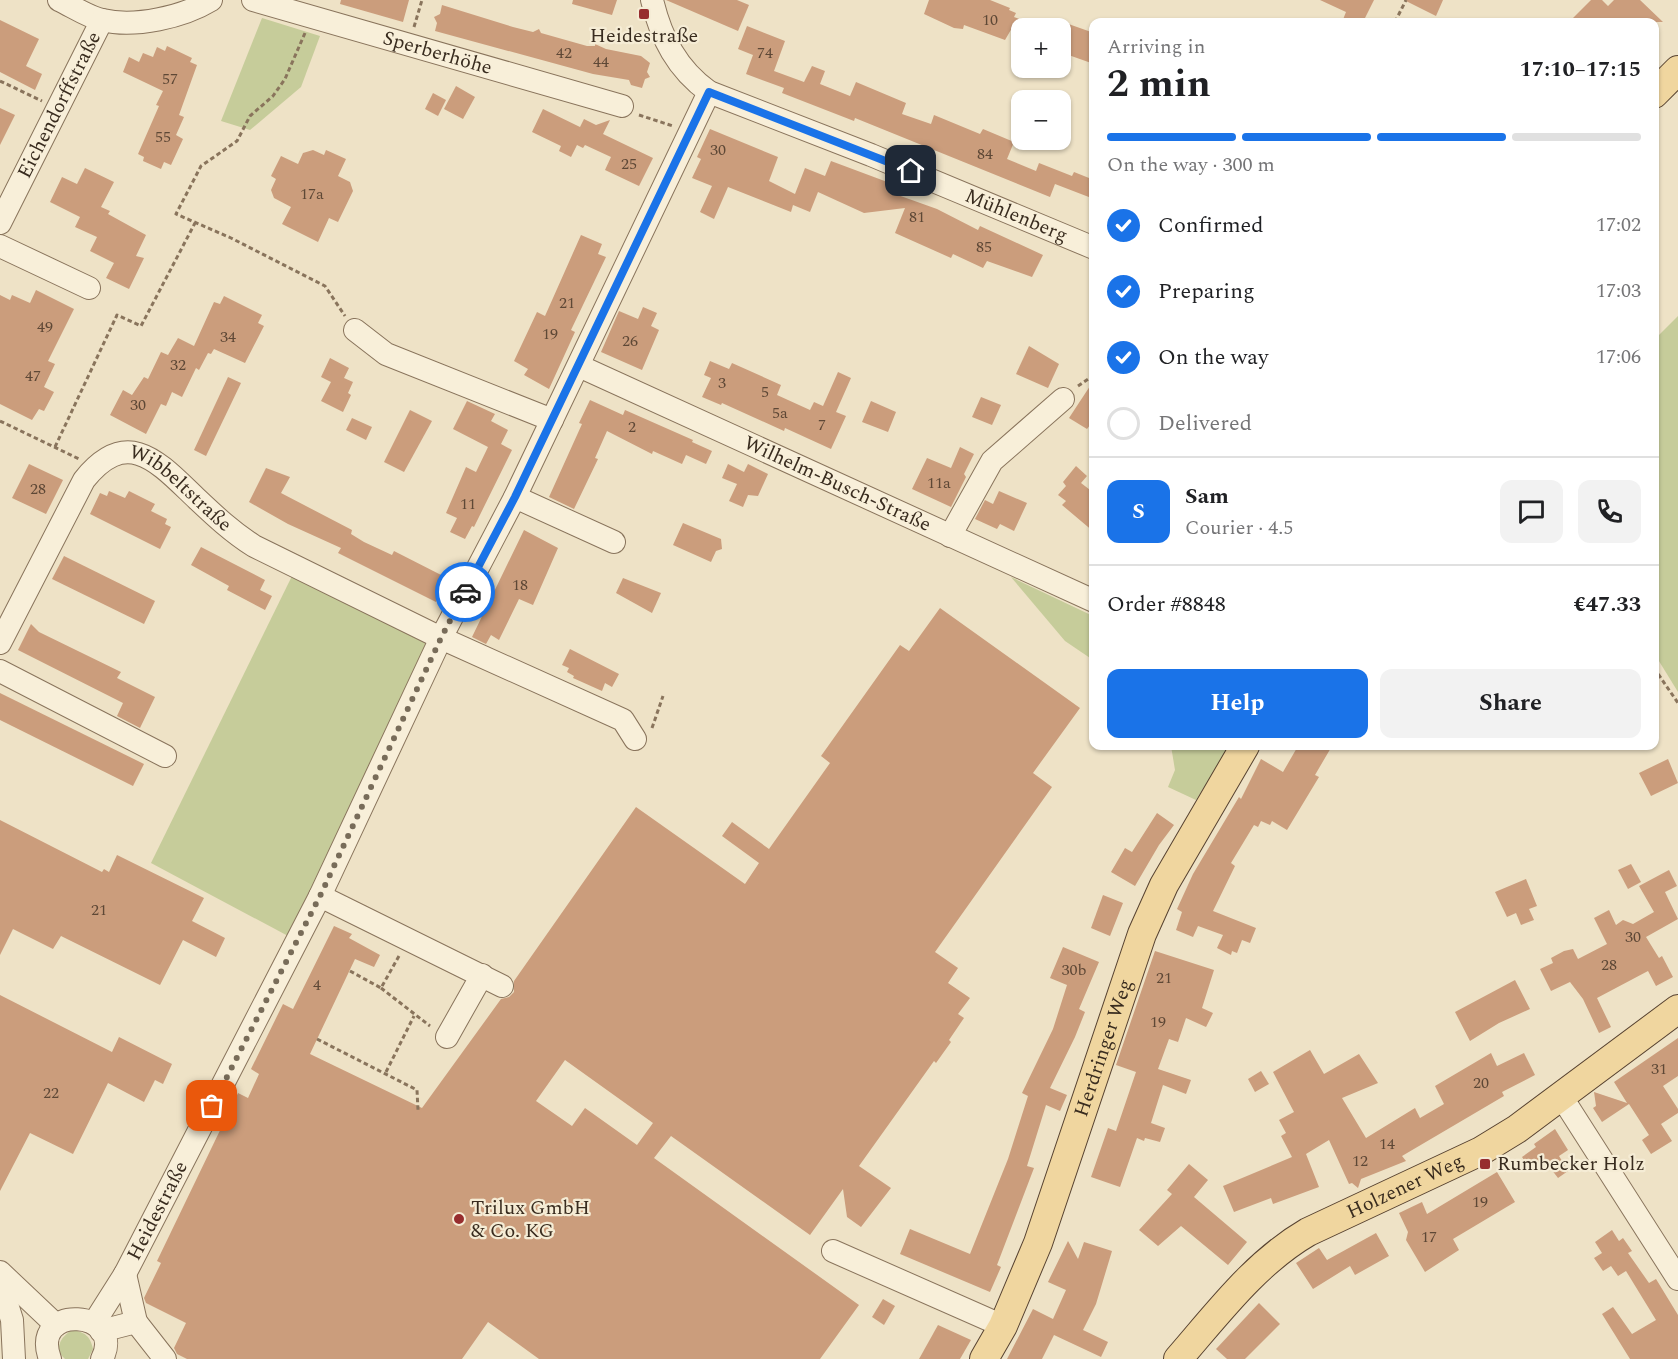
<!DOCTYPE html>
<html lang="en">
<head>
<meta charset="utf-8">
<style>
	body { margin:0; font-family:Spectral,serif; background:#f2f2f2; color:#202124; height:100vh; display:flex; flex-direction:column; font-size:22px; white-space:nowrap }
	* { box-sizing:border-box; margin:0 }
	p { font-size:20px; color:#757577 }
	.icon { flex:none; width:33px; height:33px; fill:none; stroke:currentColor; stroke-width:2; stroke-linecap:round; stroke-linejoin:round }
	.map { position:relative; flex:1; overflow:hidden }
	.details { position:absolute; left:1089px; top:18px; width:570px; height:732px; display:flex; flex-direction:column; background:#fff; border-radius:12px; box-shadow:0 2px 4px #0004 }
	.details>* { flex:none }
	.fabs { position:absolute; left:1011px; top:18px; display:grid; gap:12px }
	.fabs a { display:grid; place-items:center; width:60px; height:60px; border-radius:12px; background:#fff; box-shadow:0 2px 4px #0004; font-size:30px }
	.pin { position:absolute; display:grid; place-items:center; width:51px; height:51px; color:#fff; margin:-26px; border-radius:12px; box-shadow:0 3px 9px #0006 }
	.courier { position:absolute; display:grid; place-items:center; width:60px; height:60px; margin:-30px; border:4px solid #1a73e8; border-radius:50%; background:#fff; color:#222; box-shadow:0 2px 8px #0007 }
	.overview em { font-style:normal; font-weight:700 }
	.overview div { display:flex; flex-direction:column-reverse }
	.overview { display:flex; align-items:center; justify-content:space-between; height:102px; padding:0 18px }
	h1 { font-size:39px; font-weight:700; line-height:45px }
	.bar { display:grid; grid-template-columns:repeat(4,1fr); gap:9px 6px; align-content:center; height:72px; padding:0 18px }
	.bar i { height:8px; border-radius:4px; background:#e0e0e0 }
	.bar .selected { background:#1a73e8 }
	.bar p { grid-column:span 4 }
	.line { display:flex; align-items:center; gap:15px; padding:0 18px; border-top:2px solid #e0e0e0 }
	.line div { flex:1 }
	.round { display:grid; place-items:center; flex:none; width:63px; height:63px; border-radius:12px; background:#f2f2f2 }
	ol { padding:0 18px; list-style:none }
	li { display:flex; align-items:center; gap:18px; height:66px }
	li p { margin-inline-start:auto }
	li .icon { padding:6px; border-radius:50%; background:#1a73e8; color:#fff; stroke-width:4 }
	li:last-child { color:#757577 }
	li i { width:33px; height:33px; border:3px solid #e0e0e0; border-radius:50% }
	.action { display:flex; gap:12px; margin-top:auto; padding:12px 18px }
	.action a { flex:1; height:69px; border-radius:12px; background:#1a73e8; color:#fff; font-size:24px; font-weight:700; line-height:69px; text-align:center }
	.action a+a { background:#f2f2f2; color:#202124 }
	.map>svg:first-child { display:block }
	.green { fill:#c6cc9a }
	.building { fill:#cb9d7c; fill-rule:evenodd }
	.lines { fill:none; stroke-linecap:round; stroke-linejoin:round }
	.minor-casing { stroke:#89745c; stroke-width:24 }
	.major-casing { stroke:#574230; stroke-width:30 }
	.path { stroke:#89745c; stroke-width:3; stroke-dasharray:4.5 3; stroke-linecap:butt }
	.minor { stroke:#f8efd9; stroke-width:22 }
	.major { stroke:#f0d69f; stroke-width:28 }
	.done { stroke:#786c59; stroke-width:6; stroke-dasharray:0 10.8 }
	.route { stroke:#1a73e8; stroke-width:8 }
	.poi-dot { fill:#972d2e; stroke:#f5ecd5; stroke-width:2 }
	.labels { text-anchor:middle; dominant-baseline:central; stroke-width:4.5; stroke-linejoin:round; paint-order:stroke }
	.number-label { font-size:16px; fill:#5e4836 }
	.poi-label { font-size:20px; fill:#392c1f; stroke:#f5ecd5; text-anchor:start }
	.street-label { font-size:20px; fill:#392c1f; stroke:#f5ecd5 }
</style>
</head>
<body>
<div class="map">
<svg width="1678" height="1359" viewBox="0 0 1678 1359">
	<rect width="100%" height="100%" fill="#eee2c6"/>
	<g class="green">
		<path d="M262,18L320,36L301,87L250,130L221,121Z"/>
		<path d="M1678,316V692L1654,653L1655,339Z"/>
		<path d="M292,576L430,642L290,937L151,863Z"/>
		<path d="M1011,577L1093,616V660L1065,641Z"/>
		<path d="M1171,746H1230L1196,800L1168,787L1175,770Z"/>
		<path d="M72,1330C85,1332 90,1336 93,1349L88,1359H65C53,1348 61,1337 72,1330Z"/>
	</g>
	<g class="building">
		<path d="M341,0H409L403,22L340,4Z"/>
		<path d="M573,0H617L612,15L572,4Z"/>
		<path d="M666,0H737L749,5L738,31Z"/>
		<path d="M929,0H990L1010,8L1009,10L1016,13L1014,17L1042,28H1012L1005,40L964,25L963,29L954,28L924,14Z"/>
		<path d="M1320,0H1374L1363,22H1342L1346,12Z"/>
		<path d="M1404,0H1443L1436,16Z"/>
		<path d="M1591,0H1602L1608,6L1614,0H1640L1663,22H1569Z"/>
		<path d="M442,5L513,27L533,32L539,29L541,33L587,46H595V44L606,49L641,56L650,63L647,72L650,77L645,79L642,88L631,85L629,80L593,74L435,31L437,23L434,17L440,14Z"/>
		<path d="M0,20L39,39L26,66L42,74L35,90L0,72Z"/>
		<path d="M1060,21L1094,33V64L1060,52Z"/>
		<path d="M747,26L785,41L774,71L804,82L812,66L825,71L820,84L850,96L856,82L906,103L902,114L931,124L934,115L980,134L983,129L1014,142L1007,159L1036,171L1039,163L1072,176L1074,172L1094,180V199L1055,184L1050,197L855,118L854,121L782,93L784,88L746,74L753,55L738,49Z"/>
		<path d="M167,46L192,58L190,62L197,65L179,115L184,117L176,135L183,139L171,165L164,162L161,169L143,161L144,157L138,154L159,106L156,105L163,91L123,72L129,57L139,62L143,53L153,57L157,47L165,51Z"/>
		<path d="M456,86L475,97L463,119L444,109Z"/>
		<path d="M433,93L446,100L438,116L425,109Z"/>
		<path d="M0,108L15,115L0,145Z"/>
		<path d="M543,109L580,127L584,119L596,125L610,120L603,134L653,158L639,186L605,170L611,157L585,145L583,148L577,145L571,157L559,151L561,146L532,132Z"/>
		<path d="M710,129L778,157L769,181L795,194L805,168L825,176L831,161L898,186L895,194L937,209L978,230L980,226L1043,255L1032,277L987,261L983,268L953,254L951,258L895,233L905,208L864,213L818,192L810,212L793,205L791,212L728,187L714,219L700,212L712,186L692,178L701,159L697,157Z"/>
		<path d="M313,150L324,155L326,150L346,159L338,176L350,182L353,191L338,222L329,218L318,242L282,224L291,207L274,198L271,190L276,179L271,176L281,156L298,164L303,153Z"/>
		<path d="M85,168L114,182L101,207L110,211L108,214L146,235L136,256L144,258L129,289L106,278L114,263L90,251L97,237L75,227L80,217L50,202L62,177L77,184Z"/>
		<path d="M581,235L602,244L598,254L606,257L571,330L575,332L549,389L524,375L528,369L514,361L537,312L545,316Z"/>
		<path d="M36,290L74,309L48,361L55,364L44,387L54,392L44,411L39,409L32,420L0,404V295L10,300L12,295L30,303Z"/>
		<path d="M224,296L262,315L258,323L264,326L245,363L214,349L211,354L208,353L199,370L196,368L182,397L172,392L166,406L161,404L146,434L110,415L123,390L132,395L144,377L148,379L161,352L168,355L178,338L194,346L214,302L220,304Z"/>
		<path d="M643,307L657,313L651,326L659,330L642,370L601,352L619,311L638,319Z"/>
		<path d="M1029,346L1059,364L1048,388L1016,374Z"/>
		<path d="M330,358L349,368L344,378L353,382L348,393L351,395L343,412L321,401L331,382L321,377Z"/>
		<path d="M710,361L729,369L732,363L781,385L777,395L810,410L814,402L823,406L838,372L851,378L836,412L846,416L831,449L785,428L784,431L722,403L721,405L702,397L711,378L704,375Z"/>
		<path d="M228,377L241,383L206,456L194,450Z"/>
		<path d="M1094,380V420L1087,429L1069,418Z"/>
		<path d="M981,397L1001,405L992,425L972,417Z"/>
		<path d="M590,400L623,415L625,410L693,440L692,442L712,451L706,464L686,455L682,464L653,451L652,454L607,431L595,458L598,459L574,509L549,497L582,424L579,423Z"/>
		<path d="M467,401L495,414L491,421L508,430L501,444L512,450L474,527L472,526L465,539L450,532L457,518L446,513L466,467L476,472L488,447L453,429Z"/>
		<path d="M871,401L896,412L888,432L862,422Z"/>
		<path d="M410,410L432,421L404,472L384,462Z"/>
		<path d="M352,418L372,427L366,440L346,430Z"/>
		<path d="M960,447L974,454L964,474L966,477L951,507L912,489L927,458L951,468Z"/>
		<path d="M29,464L63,480L46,514L12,498Z"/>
		<path d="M728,464L744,472L748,464L768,474L758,496L748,495L743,507L729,501L737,484L722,478Z"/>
		<path d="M1076,466L1087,476L1081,483L1094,493V532L1062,505L1066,501L1058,495L1066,486L1063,482Z"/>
		<path d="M266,468L290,477L281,493L352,530L351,534L364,542L392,555L394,551L447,578L436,602L338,553L341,548L288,524L249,502Z"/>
		<path d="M109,491L125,498L129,491L155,504L151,511L167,519L165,524L171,527L160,549L90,514L100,493L107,496Z"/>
		<path d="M999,491L1027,503L1014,531L1000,524L997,529L975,519L985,500L993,504Z"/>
		<path d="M683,523L721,539L722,549L716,551L711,562L673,545Z"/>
		<path d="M524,530L558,548L533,605L519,599L499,640L491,635L486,644L472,637Z"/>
		<path d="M201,547L265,580L260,590L272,596L265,610L227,590L229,586L191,565Z"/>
		<path d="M64,556L155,601L144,624L52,579Z"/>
		<path d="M623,578L661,593L652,613L616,593Z"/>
		<path d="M940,608L1080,708L1033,773L1052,787L935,952L958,968L948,983L970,998L958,1014L964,1018L949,1040L951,1042L936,1063L934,1061L859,1166L891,1188L861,1227L847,1217L843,1189L810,1235L671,1136L654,1158L859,1305L820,1359H539L488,1322L462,1359H187L177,1354L174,1348L186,1323L146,1303L144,1298L161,1263L157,1261L238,1093L248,1098L259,1074L251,1069L283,1004L293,1009L334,926L352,934L349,938L380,955L374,967L355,959L310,1054L422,1108L501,999L509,997L514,992V981L636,807L745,884L759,863L722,836L732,822L769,849L830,763L821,756L900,645L909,651ZM565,1060L653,1123L637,1145L585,1108L572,1126L536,1101Z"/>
		<path d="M31,624L39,632L121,672L117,678L155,697L140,728L117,716L123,703L18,650Z"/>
		<path d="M570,649L619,674L612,687L605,683L602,691L573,678L574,676L567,672L569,668L562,665Z"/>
		<path d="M0,693L144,764L133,786L0,720Z"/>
		<path d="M1298,746H1332L1315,775L1319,777L1287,830L1272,821L1270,825L1261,821L1258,827L1254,825L1231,863L1235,866L1213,911L1256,928L1250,943L1242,940L1237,953L1232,951L1231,955L1217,948L1223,935L1198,926L1193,937L1176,930L1182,912L1177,909L1193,874L1239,797L1241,799L1261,759L1283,772Z"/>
		<path d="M1668,759L1678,783L1651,796L1639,773Z"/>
		<path d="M1157,813L1174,825L1159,845L1135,886L1111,872L1125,848L1132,852Z"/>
		<path d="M0,820L102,872L104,869L109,872L117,855L204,898L192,921L225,938L216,957L183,940L160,985L61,936L53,949L13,929L0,955Z"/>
		<path d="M1631,864L1641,882L1628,889L1618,870Z"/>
		<path d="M1669,870L1677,886L1665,892L1678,919L1646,937L1659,958L1662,956L1673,977L1656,986L1648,971L1597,998L1611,1027L1599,1033L1583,999L1570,982L1551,991L1540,969L1553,963L1551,958L1564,951L1573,949L1578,959L1607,944L1594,918L1609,910L1616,925L1623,920L1633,924L1654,912L1639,886Z"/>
		<path d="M1526,879L1537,906L1529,909L1534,920L1521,925L1516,913L1507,917L1495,892Z"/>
		<path d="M1103,895L1123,903L1110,936L1091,928Z"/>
		<path d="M1063,947L1099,962L1079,1009L1085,1012L1075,1037L1050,1088L1067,1095L1060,1111L1046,1105L1027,1166L1034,1168L997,1265L1001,1267L990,1292L900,1254L910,1229L970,1254L1008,1159L1028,1096L1022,1093L1053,1029L1067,985L1050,978Z"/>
		<path d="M1155,951L1214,970L1202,1008L1213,1013L1206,1027L1186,1018L1178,1042L1169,1039L1158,1069L1191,1080L1186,1094L1163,1085L1151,1123L1165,1128L1160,1142L1145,1138L1144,1141L1137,1138L1120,1187L1091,1177L1108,1128L1116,1131L1136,1072L1116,1065Z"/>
		<path d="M1515,980L1530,1009L1499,1023L1470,1041L1455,1012Z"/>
		<path d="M0,995L112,1052L119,1037L172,1064L163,1084L155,1080L144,1102L108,1083L73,1154L30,1133L0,1191Z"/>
		<path d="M1678,1038V1076L1663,1086L1678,1109V1113L1661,1124L1672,1141L1651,1154L1642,1140L1649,1135L1629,1104L1602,1122L1593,1108L1596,1106L1594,1092L1627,1103L1614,1082Z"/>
		<path d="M1310,1050L1324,1074L1359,1054L1378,1083L1342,1098L1366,1138L1415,1108L1420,1118L1444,1104L1435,1086L1491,1053L1497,1066L1524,1053L1535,1075L1502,1092L1504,1096L1402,1156L1406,1161L1361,1179L1358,1188L1352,1183L1349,1184L1329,1140L1306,1154L1319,1187L1273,1204L1271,1198L1234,1212L1223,1186L1292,1157L1281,1136L1286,1133L1279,1120L1294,1112L1273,1072Z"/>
		<path d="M1261,1071L1269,1084L1255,1092L1248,1079Z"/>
		<path d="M1555,1129L1568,1150L1559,1156L1568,1171L1558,1178L1545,1161L1531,1170L1522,1157L1536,1147L1534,1144Z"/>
		<path d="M1189,1164L1208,1180L1194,1197L1247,1242L1228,1265L1181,1226L1158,1246L1139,1230L1172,1194L1167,1190Z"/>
		<path d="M1497,1172L1515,1202L1453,1239L1459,1250L1425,1272L1406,1240L1408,1232L1399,1213L1422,1202L1427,1214Z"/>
		<path d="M1612,1230L1619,1241L1623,1238L1632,1251L1628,1253L1649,1283L1656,1279L1678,1315V1359H1630L1602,1314L1613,1307L1632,1334L1656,1320L1626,1271L1618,1276L1611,1266L1603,1271L1594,1258L1602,1253L1595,1242Z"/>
		<path d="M1376,1233L1389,1256L1355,1275L1350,1266L1313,1289L1296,1263L1319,1248L1327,1260Z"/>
		<path d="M1068,1241L1078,1259L1084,1242L1112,1251L1096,1304L1083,1330L1108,1342L1101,1357L1054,1335L1042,1359H1007L1033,1309L1053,1319L1066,1290L1048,1282Z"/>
		<path d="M883,1299L895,1306L884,1325L872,1317Z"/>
		<path d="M1259,1303L1280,1324L1245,1359H1227L1216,1349Z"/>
		<path d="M938,1325L971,1340L960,1359H919Z"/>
	</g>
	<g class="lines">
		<defs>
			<g id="minor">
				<path d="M59,0C72,6 88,17 102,20C135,28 183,17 211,0"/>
				<path id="s1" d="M253,0L622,106"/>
				<path id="s2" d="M652,0C661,38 677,69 709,92L871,155L1094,248"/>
				<path id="s3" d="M0,223L102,20"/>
				<path d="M0,246L89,288"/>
				<path d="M355,330L386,354L552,420"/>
				<path id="s4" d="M579,366L1094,601"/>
				<path d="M515,497L614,542"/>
				<path d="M950,536L992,461L1063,399"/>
				<path id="s5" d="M0,643L84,480C128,425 159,463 197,499C215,516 232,532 254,546L441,638L623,720L635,739"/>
				<path d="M0,671L165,756"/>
				<path d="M320,896L502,986"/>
				<path d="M447,1037L482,975"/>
				<path d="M1561,1096L1678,1279"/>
				<path d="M833,1251L1003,1326"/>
				<path d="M0,1272L56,1325"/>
				<path d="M0,1282L12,1320L14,1359"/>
				<path d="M136,1322L165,1359"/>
				<path id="s6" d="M94,1323L125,1274L320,896L441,638L515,497L709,92"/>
				<path d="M101,1331L136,1322L125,1274"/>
				<path d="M50,1359C29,1302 127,1310 102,1359"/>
			</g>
			<g id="major">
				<path d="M1654,94L1678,70"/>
				<path id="s7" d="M984,1359L1003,1326L1038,1243L1142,934L1164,885L1245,746"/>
				<path id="s8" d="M1178,1359C1218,1313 1255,1263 1308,1232L1481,1151L1517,1129L1678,1009"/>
			</g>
		</defs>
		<use href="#minor" class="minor-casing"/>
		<use href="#major" class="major-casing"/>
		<g class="path">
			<path d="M1395,22L1406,0"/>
			<path d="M414,27L422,0"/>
			<path d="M305,33L285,79L273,96L250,116L237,141L201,166L176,214L231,238L325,286L345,316"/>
			<path d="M0,81L42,101"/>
			<path d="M639,115L673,126"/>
			<path d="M1078,386L1094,375"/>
			<path d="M0,421L79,459"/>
			<path d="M55,447L117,315L141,326L195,223"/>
			<path d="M1654,668L1678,703"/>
			<path d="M652,728L663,696"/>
			<path d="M350,971L381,988L399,956"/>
			<path d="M381,988L430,1026"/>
			<path d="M317,1039L417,1090L418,1110"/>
			<path d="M386,1072L414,1016"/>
		</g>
		<use href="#minor" class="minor"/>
		<use href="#major" class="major"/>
	</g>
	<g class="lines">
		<path class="done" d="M212,1106L320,896L441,638L465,592"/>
		<path class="route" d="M465,592L515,497L709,92L911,171"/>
	</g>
	<g class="poi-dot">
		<rect x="638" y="8" width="12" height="12" rx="3"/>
		<rect x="1479" y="1158" width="12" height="12" rx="3"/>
		<circle cx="459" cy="1219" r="6"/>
	</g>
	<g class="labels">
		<g class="number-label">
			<text x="990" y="20">10</text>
			<text x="564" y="53">42</text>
			<text x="765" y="53">74</text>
			<text x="601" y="62">44</text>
			<text x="170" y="79">57</text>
			<text x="163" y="137">55</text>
			<text x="718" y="150">30</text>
			<text x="985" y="154">84</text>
			<text x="629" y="164">25</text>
			<text x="312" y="194">17a</text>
			<text x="917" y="217">81</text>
			<text x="984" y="247">85</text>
			<text x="567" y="303">21</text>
			<text x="45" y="327">49</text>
			<text x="550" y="334">19</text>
			<text x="228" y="337">34</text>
			<text x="630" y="341">26</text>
			<text x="178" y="365">32</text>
			<text x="33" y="376">47</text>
			<text x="722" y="383">3</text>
			<text x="765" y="392">5</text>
			<text x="138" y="405">30</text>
			<text x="780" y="413">5a</text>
			<text x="822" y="425">7</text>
			<text x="632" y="427">2</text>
			<text x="939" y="483">11a</text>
			<text x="38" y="489">28</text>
			<text x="468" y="504">11</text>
			<text x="520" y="585">18</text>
			<text x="99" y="910">21</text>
			<text x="1633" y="937">30</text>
			<text x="1609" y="965">28</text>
			<text x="1074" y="970">30b</text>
			<text x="1164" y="978">21</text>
			<text x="317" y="985">4</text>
			<text x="1158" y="1022">19</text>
			<text x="1659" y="1069">31</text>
			<text x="1481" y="1083">20</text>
			<text x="51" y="1093">22</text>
			<text x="1387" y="1144">14</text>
			<text x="1360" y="1161">12</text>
			<text x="1480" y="1202">19</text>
			<text x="1429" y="1237">17</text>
		</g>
		<g class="poi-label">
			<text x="644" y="36" text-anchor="middle">Heidestraße</text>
			<text x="1497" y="1164">Rumbecker Holz</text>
			<text x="471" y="1208">Trilux GmbH<tspan x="471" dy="23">&amp; Co. KG</tspan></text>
		</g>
		<g class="street-label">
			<text stroke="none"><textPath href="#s1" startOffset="192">Sperberhöhe</textPath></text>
			<text stroke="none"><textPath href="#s3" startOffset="132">Eichendorffstraße</textPath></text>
			<text stroke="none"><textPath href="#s2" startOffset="442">Mühlenberg</textPath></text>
			<text stroke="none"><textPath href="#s4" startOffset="284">Wilhelm-Busch-Straße</textPath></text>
			<text stroke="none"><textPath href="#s5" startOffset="302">Wibbeltstraße</textPath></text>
			<text stroke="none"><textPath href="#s7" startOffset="334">Herdringer Weg</textPath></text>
			<text stroke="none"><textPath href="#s8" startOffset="290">Holzener Weg</textPath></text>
			<text stroke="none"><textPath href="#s6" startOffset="129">Heidestraße</textPath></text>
		</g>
	</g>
</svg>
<div class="fabs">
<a>+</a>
<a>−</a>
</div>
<div class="pin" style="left:212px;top:1106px;background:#ea580c"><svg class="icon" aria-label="bag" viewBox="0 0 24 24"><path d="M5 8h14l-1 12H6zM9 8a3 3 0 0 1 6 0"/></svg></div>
<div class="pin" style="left:911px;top:171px;background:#1f2937"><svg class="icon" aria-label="home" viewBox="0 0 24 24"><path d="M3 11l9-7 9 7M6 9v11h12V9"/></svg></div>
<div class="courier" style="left:465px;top:592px"><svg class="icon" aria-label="car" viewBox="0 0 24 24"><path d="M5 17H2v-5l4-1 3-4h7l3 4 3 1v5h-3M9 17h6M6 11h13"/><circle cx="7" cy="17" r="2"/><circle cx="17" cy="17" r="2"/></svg></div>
<section class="details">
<div class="overview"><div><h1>2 min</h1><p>Arriving in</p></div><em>17:10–17:15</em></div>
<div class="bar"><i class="selected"></i><i class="selected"></i><i class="selected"></i><i></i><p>On the way · 300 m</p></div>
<ol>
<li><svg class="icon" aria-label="check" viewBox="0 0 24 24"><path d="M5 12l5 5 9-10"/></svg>Confirmed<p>17:02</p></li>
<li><svg class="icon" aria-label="check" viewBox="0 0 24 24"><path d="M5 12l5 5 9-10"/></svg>Preparing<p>17:03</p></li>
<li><svg class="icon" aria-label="check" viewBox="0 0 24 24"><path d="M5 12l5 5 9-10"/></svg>On the way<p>17:06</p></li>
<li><i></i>Delivered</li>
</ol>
<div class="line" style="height:108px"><b class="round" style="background:#1a73e8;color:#fff">S</b><div><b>Sam</b><p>Courier · 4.5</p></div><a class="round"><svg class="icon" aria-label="chat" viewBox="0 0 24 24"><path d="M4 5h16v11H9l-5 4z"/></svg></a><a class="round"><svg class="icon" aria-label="phone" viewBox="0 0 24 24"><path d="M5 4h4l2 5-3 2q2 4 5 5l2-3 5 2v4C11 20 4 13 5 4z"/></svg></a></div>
<div class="line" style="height:78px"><div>Order #8848</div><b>€47.33</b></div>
<div class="action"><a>Help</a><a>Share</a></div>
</section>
</div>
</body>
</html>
